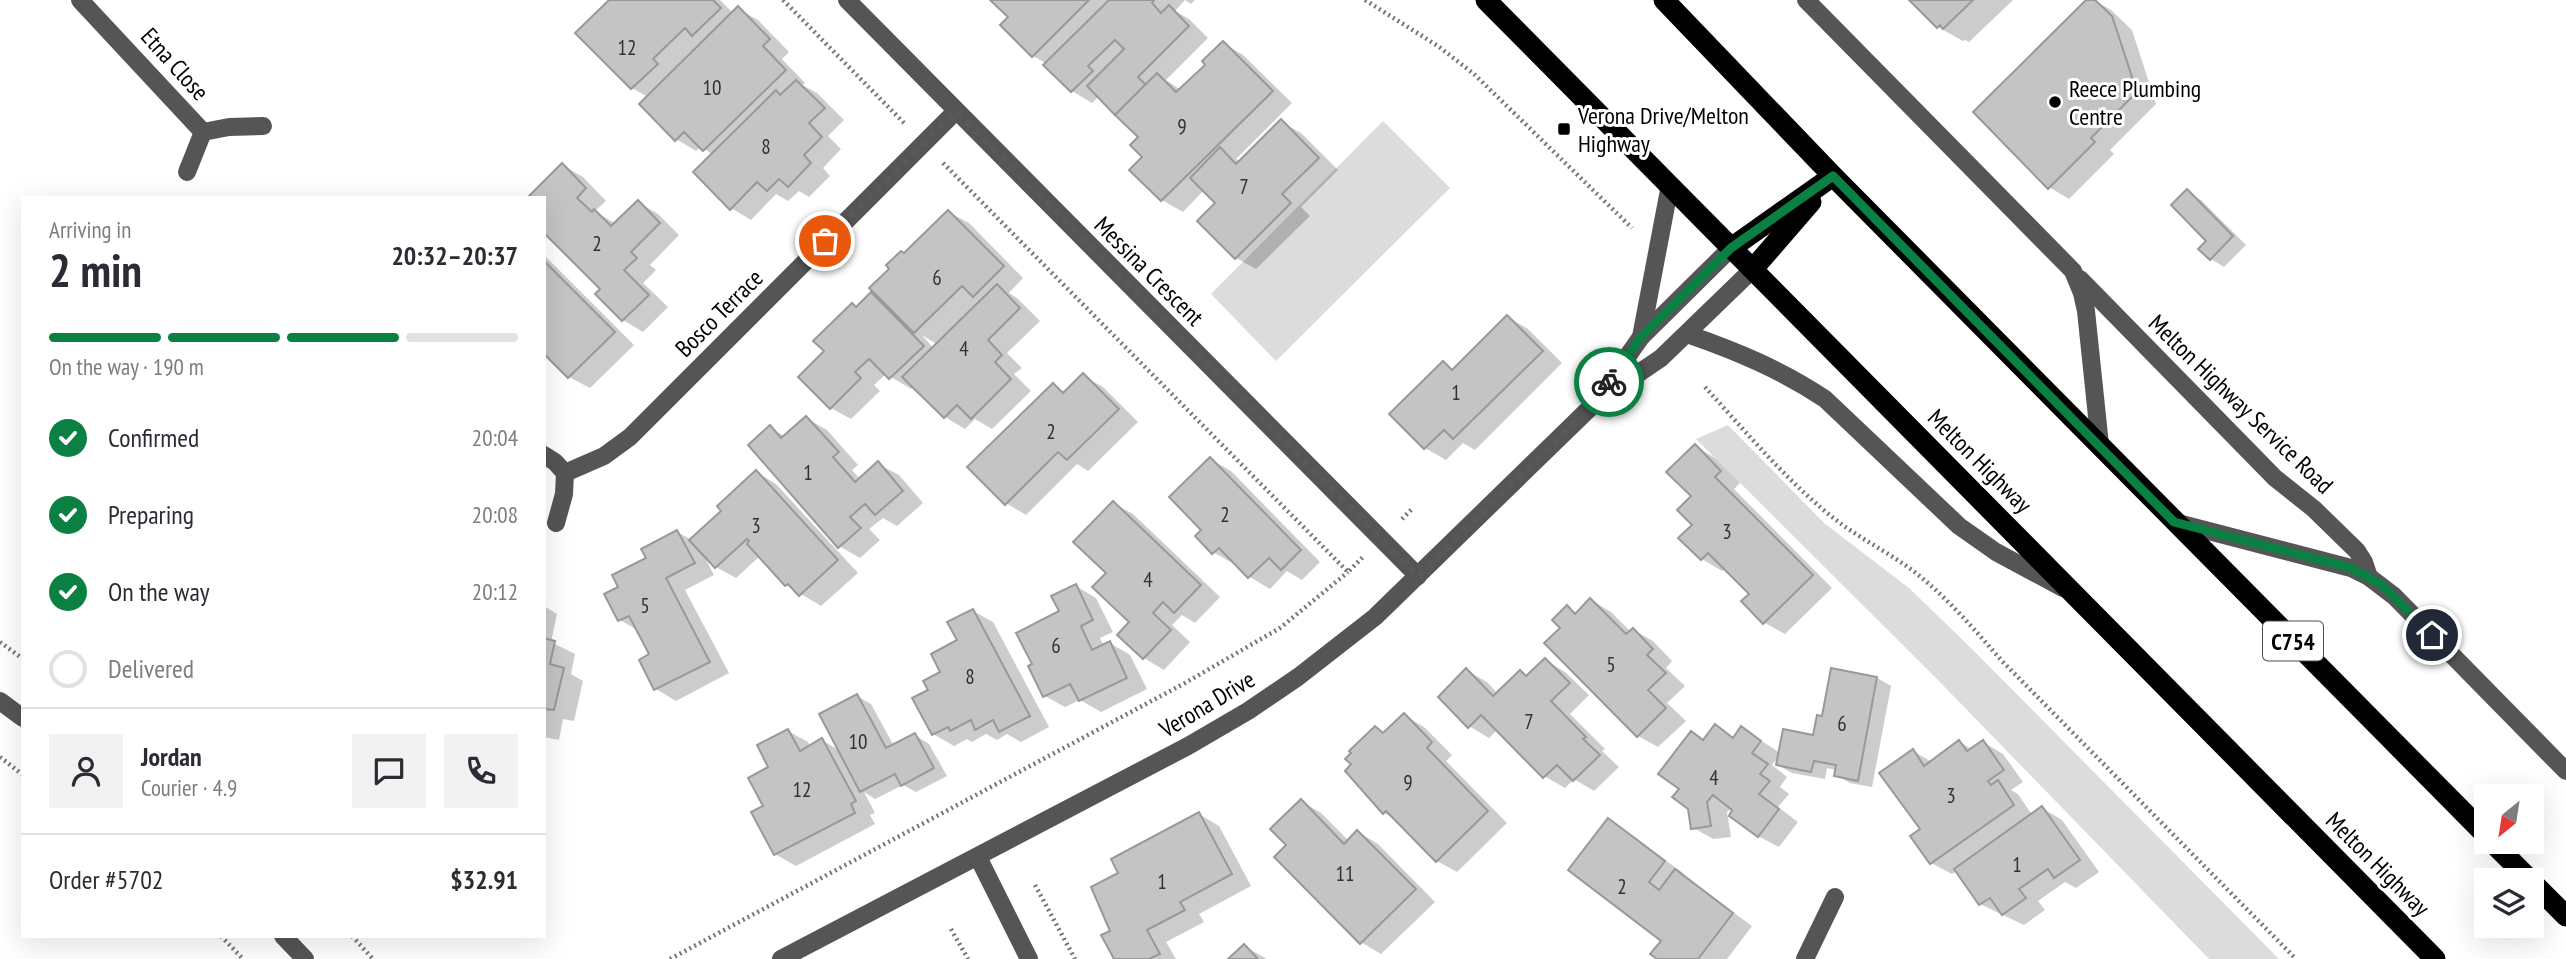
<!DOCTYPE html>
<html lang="en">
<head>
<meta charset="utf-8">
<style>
	body { margin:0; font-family:"PT Sans Narrow",sans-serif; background:#f2f2f3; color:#2b2b33; height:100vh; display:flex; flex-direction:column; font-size:26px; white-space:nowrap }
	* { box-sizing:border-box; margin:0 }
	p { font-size:23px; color:#7c7c81 }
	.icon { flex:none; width:38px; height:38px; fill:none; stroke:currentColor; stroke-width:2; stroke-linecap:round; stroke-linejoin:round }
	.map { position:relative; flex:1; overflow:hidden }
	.drawer { position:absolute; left:21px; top:196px; width:525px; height:742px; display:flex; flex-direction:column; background:#fff; border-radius:0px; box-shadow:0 7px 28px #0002 }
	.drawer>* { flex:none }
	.needle { width:46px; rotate:210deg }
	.buttons { position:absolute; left:2474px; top:784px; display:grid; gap:14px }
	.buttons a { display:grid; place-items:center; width:70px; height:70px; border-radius:0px; background:#fff; box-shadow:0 7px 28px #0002; font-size:35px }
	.pin { position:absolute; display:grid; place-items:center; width:60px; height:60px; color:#fff; margin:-30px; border:4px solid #fff; border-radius:50%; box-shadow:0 2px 7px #0007 }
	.courier { position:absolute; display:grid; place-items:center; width:70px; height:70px; margin:-35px; border:5px solid #0b8043; border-radius:50%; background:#fff; color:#222; box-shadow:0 2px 9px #0007 }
	.overview em { font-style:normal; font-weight:600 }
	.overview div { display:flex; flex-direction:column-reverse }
	.overview { display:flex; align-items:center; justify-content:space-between; height:119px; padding:0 28px }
	h1 { font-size:46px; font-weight:600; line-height:52px }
	.bar { display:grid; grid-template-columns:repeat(4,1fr); gap:10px 7px; align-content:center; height:84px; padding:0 28px }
	.bar i { height:9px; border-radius:5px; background:#e1e1e2 }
	.bar .on { background:#0b8043 }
	.bar p { grid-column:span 4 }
	.line { display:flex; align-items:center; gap:18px; padding:0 28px; border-top:2px solid #e1e1e2 }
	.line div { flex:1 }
	.round { display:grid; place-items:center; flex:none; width:74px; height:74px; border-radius:0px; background:#f2f2f3 }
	ol { padding:0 28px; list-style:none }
	li { display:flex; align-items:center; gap:21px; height:77px }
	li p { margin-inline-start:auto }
	li .icon { padding:7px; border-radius:50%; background:#0b8043; color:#fff; stroke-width:4 }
	li:last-child { color:#7c7c81 }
	li i { width:38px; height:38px; border:4px solid #e1e1e2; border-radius:50% }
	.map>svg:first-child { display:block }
	.green { fill:#dcdcdc }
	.shadow { fill:#0003; fill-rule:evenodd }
	.building { fill:#c4c4c4; stroke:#999; stroke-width:2 }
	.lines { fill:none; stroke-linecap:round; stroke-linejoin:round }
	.path { stroke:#777; stroke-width:4.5; stroke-dasharray:2 3.5; stroke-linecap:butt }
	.minor { stroke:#555; stroke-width:18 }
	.highway { stroke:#000; stroke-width:21 }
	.done { stroke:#595959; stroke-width:7; stroke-dasharray:0 12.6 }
	.route { stroke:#0b8043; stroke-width:9 }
	.poi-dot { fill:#000; stroke:#fff; stroke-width:2.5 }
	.labels { text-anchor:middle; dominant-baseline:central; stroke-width:6; stroke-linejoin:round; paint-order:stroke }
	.number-label { font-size:21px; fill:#313131 }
	.shield { fill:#fff; stroke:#4c4c4c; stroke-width:2 }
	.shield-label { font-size:23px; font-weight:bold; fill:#000 }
	.street-label { font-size:24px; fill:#000; stroke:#fff }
	.poi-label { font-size:24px; fill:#000; stroke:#fff; text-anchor:start }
</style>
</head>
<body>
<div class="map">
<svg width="2566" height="959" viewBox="0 0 2566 959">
	<rect width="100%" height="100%" fill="#fff"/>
	<g class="green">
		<path d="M1383,121L1450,188L1276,361L1211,294Z"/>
		<path d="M1728,425L1824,523L1909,588L1971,648L2279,959H2209L1935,677L1696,439Z"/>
	</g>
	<g class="shadow">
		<path d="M611,0H720L733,13L738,9L758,20L789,52L782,59L805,83L802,85L817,93L844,120L828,136L841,149L823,168L830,176L809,197L799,191L788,201L776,194L751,220L731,208L713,155L701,146L696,151L676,139L648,97L632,88L578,33Z"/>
		<path d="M992,0H1195L1191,4L1185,0L1175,11L1189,19L1208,38L1166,80L1181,90L1207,65L1223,43L1243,55L1292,103L1236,159L1241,161L1281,122L1301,133L1338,170L1301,207L1310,216L1256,269L1236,258L1217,203L1204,190L1183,212L1162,200L1132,170L1145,157L1140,137L1099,96L1092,103L1072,91L1047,64L1033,56L1011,17Z"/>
		<path d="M1912,0H2013L1969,42L1965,40L1963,41L1938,27Z"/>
		<path d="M2089,0H2094L2111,10L2132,30L2156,104L2110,150L2114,154L2069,199L2049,187Z"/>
		<path d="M562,165L583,177L606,201L596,210L601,215L616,224L638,202L658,214L679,235L650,265L656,270L643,283L668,307L643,332L623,320L603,289Z"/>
		<path d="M2187,192L2201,200L2246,245L2224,267L2211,259L2209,241Z"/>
		<path d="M948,212L969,223L1023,278L1009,293L1017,298L1040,321L1007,353L1022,368L1014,374L1031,391L992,429L975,419L965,429L945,417L914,386L911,389L886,374L874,385L880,391L851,419L831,408L826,351L858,308L871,295L885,302L905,255ZM922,335L938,345L934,349Z"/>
		<path d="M544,255L634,345L590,388L569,377L544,351Z"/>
		<path d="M1507,317L1528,329L1562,363L1475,450L1463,443L1446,460L1425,448L1391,414L1443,363L1455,370Z"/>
		<path d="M1083,376L1103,387L1138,422L1088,471L1077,464L1026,515L1006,503L1053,385L1066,393Z"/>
		<path d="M806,418L827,430L858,465L852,470L860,479L878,464L899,475L923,503L897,526L883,518L869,529L880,540L860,558L839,546L770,428L786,437Z"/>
		<path d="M1695,446L1715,458L1740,483L1734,489L1832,588L1785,634L1765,623L1743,601L1751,594L1725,568L1722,571L1702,559L1694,525Z"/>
		<path d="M1210,459L1231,471L1320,562L1302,580L1287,571L1270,589L1250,577L1235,562L1234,564L1213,552Z"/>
		<path d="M756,472L776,484L858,573L821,606L786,585L760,556L736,578L716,567L704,556L714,575L685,590L729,673L676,701L656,689L651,655L639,631L620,620V588L677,532L692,540L724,511Z"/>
		<path d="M1113,503L1133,514L1220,597L1195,623L1182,615L1172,625L1190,642L1164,670L1144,658L1132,622L1108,572Z"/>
		<path d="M1076,586L1096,598L1113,632L1100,638L1104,646L1110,643L1130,655L1147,689L1101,712L1080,700L1065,707L1045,696L1034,664Z"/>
		<path d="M1591,600L1611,612L1631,632L1633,630L1653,641L1672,661L1666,668L1685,686L1667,703L1686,721L1658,747L1638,736L1562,628L1567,607L1578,614Z"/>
		<path d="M544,606L557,614L551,642L575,654L571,674L583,681L574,721L563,719L559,740L544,737Z"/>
		<path d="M973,611L993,622L1049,727L1021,742L1007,734L997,740L986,734L972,742L967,739L954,746L933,734L930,690L960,641Z"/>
		<path d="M1545,660L1565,672L1589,695L1570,714L1605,749L1602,751L1619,767L1594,791L1574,779L1565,788L1544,776L1498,729L1489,738L1469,726L1467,671L1487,682L1498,694L1520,672L1528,676Z"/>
		<path d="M1877,678L1891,686L1872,787L1850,783L1836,775L1837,770L1827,768L1825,779L1792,773L1778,765L1780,755L1772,765L1787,777L1780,787L1789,794L1778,807L1798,822L1779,847L1758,836L1732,808L1727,812L1731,837L1713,839L1692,827L1689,808L1681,789L1691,733L1705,741L1715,727L1735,738L1742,728L1780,753L1814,737L1823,718Z"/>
		<path d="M857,696L871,704L894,746L915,735L929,744L947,776L916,792L903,785L875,799L864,792L875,813L870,815L875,824L796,866L775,854L765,807L771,768L788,731L808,742L811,747L822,740L840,751Z"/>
		<path d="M1404,715L1424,727L1452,755L1446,761L1507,823L1457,872L1437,861L1397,820L1384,813L1375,728L1385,733Z"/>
		<path d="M1960,742L1973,750L1983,742L2003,754L2023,782L2011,790L2018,794L2032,815L2042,808L2062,820L2099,872L2076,888L2065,882L2038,901L2045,910L2024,925L1980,904L1957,871L1952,874L1931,863L1922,830L1913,751L1932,762Z"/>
		<path d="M1301,801L1321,813L1349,841L1358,832L1378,844L1435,902L1381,954L1361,942Z"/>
		<path d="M1199,814L1219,826L1251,886L1199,914L1204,922L1166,942L1176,959H1116L1113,932L1121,873Z"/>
		<path d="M1608,820L1628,832L1684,874L1683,876L1752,926L1727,959H1660L1663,941Z"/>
		<path d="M1244,946L1265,958L1266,959H1231Z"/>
	</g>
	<g class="building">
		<path d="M609,0H713L721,8L692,36L685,28L653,59L658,64L631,89L575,33Z"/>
		<path d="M990,0H1089L1032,57L1000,25L1008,17Z"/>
		<path d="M1109,0H1154L1152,3L1161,13L1169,5L1189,26L1138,77L1146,85L1115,115L1087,86L1124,49L1115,40L1088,66L1093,71L1071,92L1043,65Z"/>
		<path d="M1909,0H1973L1943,29L1940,25L1937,28Z"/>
		<path d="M2086,0H2095L2112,16L2137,92L2091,138L2095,142L2048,189L1973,112Z"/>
		<path d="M738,6L770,39L763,46L786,70L703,151L684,132L675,141L639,104Z"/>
		<path d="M1223,41L1273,91L1161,201L1129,170L1142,157L1130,145L1138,137L1115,115L1157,73L1176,92L1205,65L1202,61Z"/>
		<path d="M796,80L825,108L809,123L822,137L804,155L811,163L788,187L779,179L767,191L757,182L730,210L693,172L776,90L780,95Z"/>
		<path d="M1281,119L1319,158L1282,194L1291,203L1235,259L1197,221L1215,203L1190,178L1220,147L1236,164Z"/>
		<path d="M562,163L586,188L577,198L592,212L594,209L611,226L638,200L660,223L631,252L637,258L624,270L649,295L622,321L595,294L600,289L544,233V198H527Z"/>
		<path d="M2187,189L2233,236L2210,260L2198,249L2206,241L2171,205Z"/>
		<path d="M948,210L1004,266L973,297L962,286L914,333L869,288L889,269L886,265L901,251L904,253Z"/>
		<path d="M544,261L615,332L568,378L544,354Z"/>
		<path d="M997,284L1020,308L988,340L1002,355L995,362L1011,379L971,419L957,405L944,418L902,377Z"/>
		<path d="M871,292L924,346L889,379L869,359L855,372L861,378L830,409L798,377L824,351L813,341L852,303L856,307Z"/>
		<path d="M1507,315L1543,351L1453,439L1444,430L1424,449L1389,414L1443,361L1452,370Z"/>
		<path d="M1083,373L1119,409L1067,460L1058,452L1005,505L967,467L1053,383L1063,393Z"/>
		<path d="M806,416L839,452L833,457L855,482L878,461L903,491L875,515L865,504L850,517L861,528L838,548L748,445L770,425L781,438Z"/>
		<path d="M1695,444L1721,471L1715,477L1813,575L1763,624L1741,601L1749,594L1708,553L1701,560L1678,538L1692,525L1677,510L1691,496L1666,472Z"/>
		<path d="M1210,457L1301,550L1281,570L1269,558L1248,578L1219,548L1212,554L1195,536L1201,530L1169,497Z"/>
		<path d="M756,470L838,560L799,596L788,584L785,586L747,544L749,541L747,539L715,568L689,540L721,511L717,506Z"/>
		<path d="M1113,501L1201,585L1174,613L1163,602L1153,613L1171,630L1143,659L1117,635L1129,622L1092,587L1106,573L1073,542Z"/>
		<path d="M677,530L695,563L666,578L710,662L654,690L639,660L649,654L629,616L618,621L604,594L618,587L612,575L646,558L641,549Z"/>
		<path d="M1076,584L1093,620L1081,626L1092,650L1110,641L1127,678L1079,701L1070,684L1043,697L1028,666L1032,664L1016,633L1059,611L1051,596Z"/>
		<path d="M1590,598L1626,634L1633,628L1653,649L1647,655L1666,673L1648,690L1666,708L1637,737L1544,643L1560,628L1552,620L1567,605L1575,614Z"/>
		<path d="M973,609L1030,716L999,732L993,720L975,730L971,720L950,731L948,727L932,735L912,698L928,690L923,681L940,672L931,654L957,640L947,622Z"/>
		<path d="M544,638L555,641L550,664L564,668L554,710L544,709Z"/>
		<path d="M1545,658L1570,683L1551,701L1586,737L1583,739L1600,755L1573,781L1557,765L1543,778L1481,715L1468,728L1438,697L1466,668L1493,696L1520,670L1526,676Z"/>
		<path d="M1831,668L1877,677L1858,781L1834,776L1836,765L1814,761L1811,772L1776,765L1783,729L1813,735L1817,715L1822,716Z"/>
		<path d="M857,694L886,748L915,733L934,768L901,786L895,774L860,792L819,714Z"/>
		<path d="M1404,713L1432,742L1427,748L1488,811L1436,862L1386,811L1383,814L1345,771L1351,764L1345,759L1351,753L1349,751L1375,726L1383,733Z"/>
		<path d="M1715,724L1733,738L1741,726L1761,741L1752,753L1768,764L1760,774L1770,781L1759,794L1779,809L1758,837L1729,816L1732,810L1713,795L1707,802L1711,826L1691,829L1688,809L1672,797L1679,789L1658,774L1691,731L1703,740Z"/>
		<path d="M788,729L800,751L822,738L856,801L851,804L855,813L774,855L751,812L763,806L748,778L768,767L757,745Z"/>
		<path d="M1959,740L1967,751L1983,740L2004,770L1988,781L1991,785L1998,780L2014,805L1930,864L1910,836L1920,829L1879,773L1913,749L1924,766Z"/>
		<path d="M1301,799L1344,844L1357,830L1416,889L1360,944L1274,857L1286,845L1270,829Z"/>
		<path d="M2042,806L2080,860L2054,878L2048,869L2019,889L2026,898L2002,915L1990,898L1979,905L1954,869Z"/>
		<path d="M1199,812L1232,874L1180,902L1185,910L1147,930L1160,954L1149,959H1114L1101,935L1110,931L1091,887L1118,873L1111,859Z"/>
		<path d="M1608,818L1665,861L1649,882L1659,890L1675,869L1733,913L1698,959H1657L1650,954L1661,941L1568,870Z"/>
		<path d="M1244,944L1258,959H1228Z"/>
	</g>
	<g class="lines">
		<g class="path">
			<path d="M783,0L905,124"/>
			<path d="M1365,0L1438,46L1474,74L1632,228"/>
			<path d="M943,163L1348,572L1363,557"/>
			<path d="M1705,387C1746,432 1792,487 1840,523C1863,540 1889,553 1912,570C1946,596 1974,629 2002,661L2296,959"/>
			<path d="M1402,519L1413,508"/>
			<path d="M0,642L23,659"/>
			<path d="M0,757L23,775"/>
			<path d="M1035,885L1075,959"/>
			<path d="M951,929L968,959"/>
			<path d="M221,936L243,959"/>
			<path d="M352,936L373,959"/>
			<path d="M670,959L1185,683L1280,628L1348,572"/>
		</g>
		<g class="minor">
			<path d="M80,0L203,132"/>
			<path d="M847,0L1418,576"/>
			<path d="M1806,0L2073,271L2082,293L2086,311L2100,445"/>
			<path d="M203,132L229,127L263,126"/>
			<path d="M187,172L203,132"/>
			<path d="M2080,279L2275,478L2314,509L2357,551L2364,562L2369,577"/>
			<path d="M1687,334C1736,351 1782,370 1825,399L1959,526L1996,552L2063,588"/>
			<path d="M1641,337L1670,185"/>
			<path d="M1601,394L1641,337L1731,248"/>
			<path d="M544,455L555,462L565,473L564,494L556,523"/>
			<path d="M565,473L604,456L630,437L956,111"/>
			<path d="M2174,522L2351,568L2369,577L2394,596L2566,771"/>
			<path d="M0,701L23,718"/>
			<path d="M978,857L1029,959"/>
			<path d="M283,936L305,959"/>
			<path d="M781,959L1188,746L1248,711L1298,677L1375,617L1595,403L1661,358L1753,269"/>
			<path d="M1805,959L1835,897"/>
		</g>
		<g class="highway">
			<path d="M1486,0L2435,959"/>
			<path d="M1664,0L1833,176L2487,836"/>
			<path d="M1731,248L1833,176"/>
			<path d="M1753,269L1811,202"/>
			<path d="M2492,842L2530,880"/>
			<path d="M2532,882L2566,916"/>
		</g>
	</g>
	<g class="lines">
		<path class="done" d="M825,241L956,111L1418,576L1595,403L1609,382"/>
		<path class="route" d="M1609,382L1641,337L1731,248L1833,176L2174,522L2351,568L2382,585L2432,635"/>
	</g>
	<g class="poi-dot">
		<circle cx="2055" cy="102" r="7"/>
		<rect x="1557" y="122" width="14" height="14" rx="3.5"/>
	</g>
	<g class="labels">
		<g class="number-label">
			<text x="627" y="47">12</text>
			<text x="712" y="87">10</text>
			<text x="1182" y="126">9</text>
			<text x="766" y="146">8</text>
			<text x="1244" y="186">7</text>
			<text x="597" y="243">2</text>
			<text x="937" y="277">6</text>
			<text x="964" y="348">4</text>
			<text x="1456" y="392">1</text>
			<text x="1051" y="431">2</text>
			<text x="808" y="472">1</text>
			<text x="1225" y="514">2</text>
			<text x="756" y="525">3</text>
			<text x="1727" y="531">3</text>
			<text x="1148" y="579">4</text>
			<text x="645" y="605">5</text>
			<text x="1056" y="645">6</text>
			<text x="1611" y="664">5</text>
			<text x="970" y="676">8</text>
			<text x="1529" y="721">7</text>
			<text x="1842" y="723">6</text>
			<text x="858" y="741">10</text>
			<text x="1714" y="777">4</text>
			<text x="1408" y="782">9</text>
			<text x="802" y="789">12</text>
			<text x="1951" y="795">3</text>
			<text x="2017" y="864">1</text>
			<text x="1345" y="873">11</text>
			<text x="1162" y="881">1</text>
			<text x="1622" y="886">2</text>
		</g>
		<rect class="shield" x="2263" y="621.5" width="60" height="39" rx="5"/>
		<g class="shield-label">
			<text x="2293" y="641">C754</text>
		</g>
		<g class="street-label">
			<text transform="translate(175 64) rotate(48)">Etna Close</text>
			<text transform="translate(1149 271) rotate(45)">Messina Crescent</text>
			<text transform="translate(719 313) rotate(-45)">Bosco Terrace</text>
			<text transform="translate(2241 404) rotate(44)">Melton Highway Service Road</text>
			<text transform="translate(1980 461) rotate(45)">Melton Highway</text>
			<text transform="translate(1207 704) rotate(-31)">Verona Drive</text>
			<text transform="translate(2378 864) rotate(45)">Melton Highway</text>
		</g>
		<g class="poi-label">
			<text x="2069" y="88">Reece Plumbing<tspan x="2069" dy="28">Centre</tspan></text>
			<text x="1578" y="115">Verona Drive/Melton<tspan x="1578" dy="28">Highway</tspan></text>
		</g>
	</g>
</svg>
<div class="buttons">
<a><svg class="needle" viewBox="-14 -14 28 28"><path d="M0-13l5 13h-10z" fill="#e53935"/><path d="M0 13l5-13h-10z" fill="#7c7c81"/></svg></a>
<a><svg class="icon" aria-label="layers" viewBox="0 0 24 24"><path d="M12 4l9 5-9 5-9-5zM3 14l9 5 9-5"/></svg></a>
</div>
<div class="pin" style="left:825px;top:241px;background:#ea580c"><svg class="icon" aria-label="bag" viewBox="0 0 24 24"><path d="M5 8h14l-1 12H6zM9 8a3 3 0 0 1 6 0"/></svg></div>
<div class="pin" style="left:2432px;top:635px;background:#1f2937"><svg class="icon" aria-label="home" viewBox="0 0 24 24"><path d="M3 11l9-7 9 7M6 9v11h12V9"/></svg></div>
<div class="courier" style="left:1609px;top:382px"><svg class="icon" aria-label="bike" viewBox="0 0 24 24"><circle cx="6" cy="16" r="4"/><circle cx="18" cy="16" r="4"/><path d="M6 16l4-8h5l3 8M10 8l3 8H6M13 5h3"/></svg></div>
<section class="drawer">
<div class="overview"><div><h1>2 min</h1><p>Arriving in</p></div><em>20:32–20:37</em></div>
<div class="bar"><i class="on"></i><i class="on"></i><i class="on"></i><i></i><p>On the way · 190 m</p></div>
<ol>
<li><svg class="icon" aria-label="check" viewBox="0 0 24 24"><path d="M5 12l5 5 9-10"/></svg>Confirmed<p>20:04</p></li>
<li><svg class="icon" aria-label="check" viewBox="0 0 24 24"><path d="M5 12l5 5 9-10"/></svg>Preparing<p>20:08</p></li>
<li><svg class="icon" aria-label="check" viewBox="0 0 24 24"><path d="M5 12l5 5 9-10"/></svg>On the way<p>20:12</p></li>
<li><i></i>Delivered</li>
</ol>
<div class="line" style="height:126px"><a class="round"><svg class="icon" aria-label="person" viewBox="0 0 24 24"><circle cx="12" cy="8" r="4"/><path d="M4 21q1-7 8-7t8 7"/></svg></a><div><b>Jordan</b><p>Courier · 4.9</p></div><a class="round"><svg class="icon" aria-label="chat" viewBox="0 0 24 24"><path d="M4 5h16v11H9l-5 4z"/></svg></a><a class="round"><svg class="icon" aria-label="phone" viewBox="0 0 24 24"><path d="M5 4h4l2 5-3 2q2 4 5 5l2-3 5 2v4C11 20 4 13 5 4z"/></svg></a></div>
<div class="line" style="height:91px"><div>Order #5702</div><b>$32.91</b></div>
</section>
</div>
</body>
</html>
